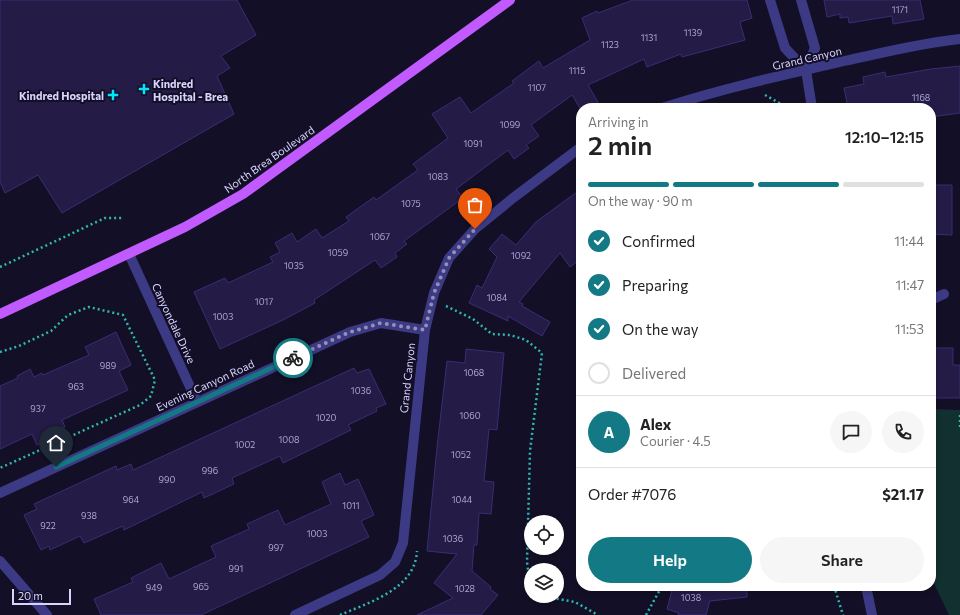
<!DOCTYPE html>
<html lang="en">
<head>
<meta charset="utf-8">
<style>
	body { margin:0; font-family:Commissioner,sans-serif; background:#f6f6f6; color:#222; height:100vh; display:flex; flex-direction:column; font-size:15px; white-space:nowrap }
	* { box-sizing:border-box; margin:0 }
	p { font-size:13px; color:#767676 }
	.icon { flex:none; width:22px; height:22px; fill:none; stroke:currentColor; stroke-width:2; stroke-linecap:round; stroke-linejoin:round }
	.map { position:relative; flex:1; overflow:hidden }
	.drawer { position:absolute; left:576px; top:103px; width:360px; height:488px; display:flex; flex-direction:column; background:#fff; border-radius:16px; box-shadow:0 2px 6px #0003 }
	.drawer>* { flex:none }
	.fabs { position:absolute; left:524px; top:515px; display:grid; gap:8px }
	.fabs a { display:grid; place-items:center; width:40px; height:40px; border-radius:50%; background:#fff; box-shadow:0 2px 6px #0003; font-size:20px }
	.scale { position:absolute; left:12px; bottom:10px; width:59px; box-sizing:border-box; padding-left:4px; border:2px solid #d9d4ff; border-top:0; font-size:11px; line-height:14px; white-space:nowrap; color:#d9d4ff; -webkit-text-stroke:3px #130f26; paint-order:stroke }
	.pin { position:absolute; display:grid; place-items:center; width:34px; height:34px; color:#fff; margin:-41px -17px; border-radius:50% 50% 50% 0; rotate:-45deg; box-shadow:0 0 4px #0007 }
	.pin .icon { rotate:45deg }
	.courier { position:absolute; display:grid; place-items:center; width:40px; height:40px; margin:-20px; border:3px solid #137a85; border-radius:50%; background:#fff; color:#222; box-shadow:0 1px 5px #0007 }
	.head em { font-style:normal; font-weight:600 }
	.head div { display:flex; flex-direction:column-reverse }
	.head { display:flex; align-items:center; justify-content:space-between; height:68px; padding:0 12px }
	h1 { font-size:26px; font-weight:600; line-height:30px }
	.bar { display:grid; grid-template-columns:repeat(4,1fr); gap:6px 4px; align-content:center; height:48px; padding:0 12px }
	.bar i { height:5px; border-radius:3px; background:#e0e0e0 }
	.bar .selected { background:#137a85 }
	.bar p { grid-column:span 4 }
	.line { display:flex; align-items:center; gap:10px; padding:0 12px; border-top:1px solid #e0e0e0 }
	.line div { flex:1 }
	.round { display:grid; place-items:center; flex:none; width:42px; height:42px; border-radius:21px; background:#f6f6f6 }
	ol { padding:0 12px; list-style:none }
	li { display:flex; align-items:center; gap:12px; height:44px }
	li p { margin-inline-start:auto }
	li .icon { padding:4px; border-radius:50%; background:#137a85; color:#fff; stroke-width:4 }
	li:last-child { color:#767676 }
	li i { width:22px; height:22px; border:2px solid #e0e0e0; border-radius:50% }
	.cta { display:flex; gap:8px; margin-top:auto; padding:8px 12px }
	.cta a { flex:1; height:46px; border-radius:24px; background:#137a85; color:#fff; font-size:16px; font-weight:600; line-height:46px; text-align:center }
	.cta a+a { background:#f6f6f6; color:#222 }
	.map>svg:first-child { display:block }
	.grass { fill:#12302f }
	.building { fill:#241b47; stroke:#3b2d73 }
	.lines { fill:none; stroke-linecap:round; stroke-linejoin:round }
	.path { stroke:#2fb8b0; stroke-width:2.5; stroke-dasharray:2 3; stroke-linecap:butt }
	.minor { stroke:#3d3a85; stroke-width:10 }
	.major { stroke:#c25bff; stroke-width:10 }
	.done { stroke:#948fb3; stroke-width:4; stroke-dasharray:0 7.2 }
	.route { stroke:#137a85; stroke-width:5 }
	.poi-dot { fill:#00e5ff; stroke:#130f26; stroke-width:1.5 }
	.labels { text-anchor:middle; dominant-baseline:central; stroke-width:4; stroke-linejoin:round; paint-order:stroke }
	.number-label { font-size:9px; fill:#aca6d1 }
	.street-label { font-size:11px; fill:#d9d4ff; stroke:#130f26 }
	.poi-label { font-size:11px; font-weight:bold; fill:#d9d4ff; stroke:#130f26; text-anchor:start }
</style>
</head>
<body>
<div class="map">
<svg width="960" height="615" viewBox="0 0 960 615">
	<rect width="100%" height="100%" fill="#130f26"/>
	<path class="grass" d="M931,409L960,410V615H949L931,577Z"/>
	<g class="building">
		<path d="M0,0H237L256,35L221,56L230,68L217,76L234,114L62,213L38,175L5,193L0,182Z"/>
		<path d="M633,0H747L752,18L740,22L745,40L682,57L681,54L647,67L644,59L588,85L598,102L588,108H581V110L572,95L531,125L539,136L526,145L529,148L514,159L508,150L456,189L463,198L404,241L407,244L395,253L397,257L381,268L375,260L314,300L315,303L283,320L220,349L194,292L225,278L228,283L273,262L270,257L280,252L275,243L292,233L297,242L316,229L322,238L349,221L346,217L374,197L376,200L418,170L413,164L448,138L432,114L460,97L471,113L514,83L512,81L539,61L543,68L590,40L582,18L597,11L598,13Z"/>
		<path d="M824,0H920L924,19L893,24L892,16L849,23L848,17L840,18V14L827,17Z"/>
		<path d="M960,66V113L931,117V108H848L844,88L864,84L863,77L885,72L886,77L931,69Z"/>
		<path d="M931,185H952V235L931,234Z"/>
		<path d="M581,189V259L570,267L560,253L519,302L523,304L522,306L550,322L542,336L508,316V321L469,303L477,285L482,288L497,257L489,249L502,234L516,245L536,222Z"/>
		<path d="M116,332L131,365L119,371L128,390L62,420L65,427L50,433L53,438L37,445L32,434L0,449V386L18,378L17,376L30,369L34,377L42,373L43,375L89,355L85,347Z"/>
		<path d="M931,348H953V365H960V398H931Z"/>
		<path d="M466,349L504,353L497,430L489,429L484,481L494,482L491,514L479,513L477,545H474L472,571L491,587L490,589L498,595L481,615H417L453,598L434,583L457,554L427,551L437,447L447,361L465,363Z"/>
		<path d="M354,368L357,373L369,369L386,404L376,408L377,411L348,425L351,430L283,463L280,456L232,478L234,484L204,498L202,492L124,530L123,526L84,543L80,536L50,550L49,546L41,550L24,515L37,509L34,504L116,466L117,470L131,464L133,470Z"/>
		<path d="M340,473L345,485L358,479L374,515L361,521L369,537L201,615H101L94,599L133,582L131,578L161,563L169,579L216,557L211,546L249,529L247,524L278,510L285,525L331,504L322,482Z"/>
		<path d="M673,586H747V597L710,601L706,615H678L679,613L667,609Z"/>
	</g>
	<g class="lines">
		<g class="path">
			<path d="M765,95L781,104L783,108"/>
			<path d="M0,267L105,218H122"/>
			<path d="M446,306L473,319L492,334L510,335L526,340L542,353L530,451L527,562L531,593"/>
			<path d="M0,352L19,346L51,331L68,315L89,307L123,315L155,380L151,396L140,405L0,468"/>
			<path d="M960,415V427"/>
			<path d="M834,586L843,615"/>
			<path d="M542,596L575,602L598,615"/>
			<path d="M340,615C370,602 415,589 417,551"/>
			<path d="M646,615L662,586"/>
		</g>
		<g class="minor">
			<path d="M770,0L785,48L806,70"/>
			<path d="M801,0L815,48L806,70L812,108"/>
			<path d="M662,108C721,89 783,75 844,61C882,53 921,43 960,39"/>
			<path d="M129,254L197,402"/>
			<path d="M931,300L944,294"/>
			<path d="M0,493L350,332L381,323L425,330"/>
			<path d="M0,561L47,615"/>
			<path d="M866,586L872,615"/>
			<path d="M295,615L380,575L395,562L403,543L425,330L434,293L449,258L475,229L513,198L581,147"/>
		</g>
		<path class="major" d="M0,314L185,227L243,194L510,0"/>
	</g>
	<g class="lines">
		<path class="done" d="M293,358L350,332L381,323L425,330L434,293L449,258L475,229"/>
		<path class="route" d="M56,467L293,358"/>
	</g>
	<g class="poi-dot">
		<path d="M142 83h4v4h4v4h-4v4h-4v-4h-4v-4h4z"/>
		<path d="M111 89h4v4h4v4h-4v4h-4v-4h-4v-4h4z"/>
	</g>
	<g class="labels">
		<g class="number-label">
			<text x="900" y="9">1171</text>
			<text x="693" y="32">1139</text>
			<text x="649" y="37">1131</text>
			<text x="610" y="44">1123</text>
			<text x="577" y="70">1115</text>
			<text x="537" y="87">1107</text>
			<text x="921" y="97">1168</text>
			<text x="510" y="124">1099</text>
			<text x="473" y="143">1091</text>
			<text x="438" y="176">1083</text>
			<text x="411" y="203">1075</text>
			<text x="380" y="236">1067</text>
			<text x="338" y="252">1059</text>
			<text x="521" y="255">1092</text>
			<text x="294" y="265">1035</text>
			<text x="497" y="297">1084</text>
			<text x="264" y="301">1017</text>
			<text x="223" y="316">1003</text>
			<text x="108" y="365">989</text>
			<text x="474" y="372">1068</text>
			<text x="76" y="386">963</text>
			<text x="361" y="390">1036</text>
			<text x="38" y="408">937</text>
			<text x="470" y="415">1060</text>
			<text x="326" y="417">1020</text>
			<text x="289" y="439">1008</text>
			<text x="245" y="444">1002</text>
			<text x="461" y="454">1052</text>
			<text x="210" y="470">996</text>
			<text x="167" y="479">990</text>
			<text x="131" y="499">964</text>
			<text x="462" y="499">1044</text>
			<text x="351" y="505">1011</text>
			<text x="89" y="515">938</text>
			<text x="48" y="525">922</text>
			<text x="317" y="533">1003</text>
			<text x="453" y="538">1036</text>
			<text x="276" y="547">997</text>
			<text x="236" y="568">991</text>
			<text x="201" y="586">965</text>
			<text x="154" y="587">949</text>
			<text x="465" y="588">1028</text>
			<text x="691" y="597">1038</text>
		</g>
		<g class="street-label">
			<text transform="translate(807 58) rotate(-13)">Grand Canyon</text>
			<text transform="translate(269 159) rotate(-35)">North Brea Boulevard</text>
			<text transform="translate(174 323) rotate(65)">Canyondale Drive</text>
			<text transform="translate(407 378) rotate(-84)">Grand Canyon</text>
			<text transform="translate(205 385) rotate(-25)">Evening Canyon Road</text>
		</g>
		<g class="poi-label">
			<text x="153" y="83">Kindred<tspan x="153" dy="13">Hospital - Brea</tspan></text>
			<text x="104" y="95" text-anchor="end">Kindred Hospital</text>
		</g>
	</g>
</svg>
<div class="fabs">
<a><svg class="icon" aria-label="locate" viewBox="0 0 24 24"><circle cx="12" cy="12" r="6"/><path d="M12 2v4M12 18v4M2 12h4M18 12h4"/></svg></a>
<a><svg class="icon" aria-label="layers" viewBox="0 0 24 24"><path d="M12 4l9 5-9 5-9-5zM3 14l9 5 9-5"/></svg></a>
</div>
<div class="scale">20 m</div>
<div class="pin" style="left:475px;top:229px;background:#ea580c"><svg class="icon" aria-label="bag" viewBox="0 0 24 24"><path d="M5 8h14l-1 12H6zM9 8a3 3 0 0 1 6 0"/></svg></div>
<div class="pin" style="left:56px;top:467px;background:#1f2937"><svg class="icon" aria-label="home" viewBox="0 0 24 24"><path d="M3 11l9-7 9 7M6 9v11h12V9"/></svg></div>
<div class="courier" style="left:293px;top:358px"><svg class="icon" aria-label="bike" viewBox="0 0 24 24"><circle cx="6" cy="16" r="4"/><circle cx="18" cy="16" r="4"/><path d="M6 16l4-8h5l3 8M10 8l3 8H6M13 5h3"/></svg></div>
<section class="drawer">
<div class="head"><div><h1>2 min</h1><p>Arriving in</p></div><em>12:10–12:15</em></div>
<div class="bar"><i class="selected"></i><i class="selected"></i><i class="selected"></i><i></i><p>On the way · 90 m</p></div>
<ol>
<li><svg class="icon" aria-label="check" viewBox="0 0 24 24"><path d="M5 12l5 5 9-10"/></svg>Confirmed<p>11:44</p></li>
<li><svg class="icon" aria-label="check" viewBox="0 0 24 24"><path d="M5 12l5 5 9-10"/></svg>Preparing<p>11:47</p></li>
<li><svg class="icon" aria-label="check" viewBox="0 0 24 24"><path d="M5 12l5 5 9-10"/></svg>On the way<p>11:53</p></li>
<li><i></i>Delivered</li>
</ol>
<div class="line" style="height:72px"><b class="round" style="background:#137a85;color:#fff">A</b><div><b>Alex</b><p>Courier · 4.5</p></div><a class="round"><svg class="icon" aria-label="chat" viewBox="0 0 24 24"><path d="M4 5h16v11H9l-5 4z"/></svg></a><a class="round"><svg class="icon" aria-label="phone" viewBox="0 0 24 24"><path d="M5 4h4l2 5-3 2q2 4 5 5l2-3 5 2v4C11 20 4 13 5 4z"/></svg></a></div>
<div class="line" style="height:52px"><div>Order #7076</div><b>$21.17</b></div>
<div class="cta"><a>Help</a><a>Share</a></div>
</section>
</div>
</body>
</html>
